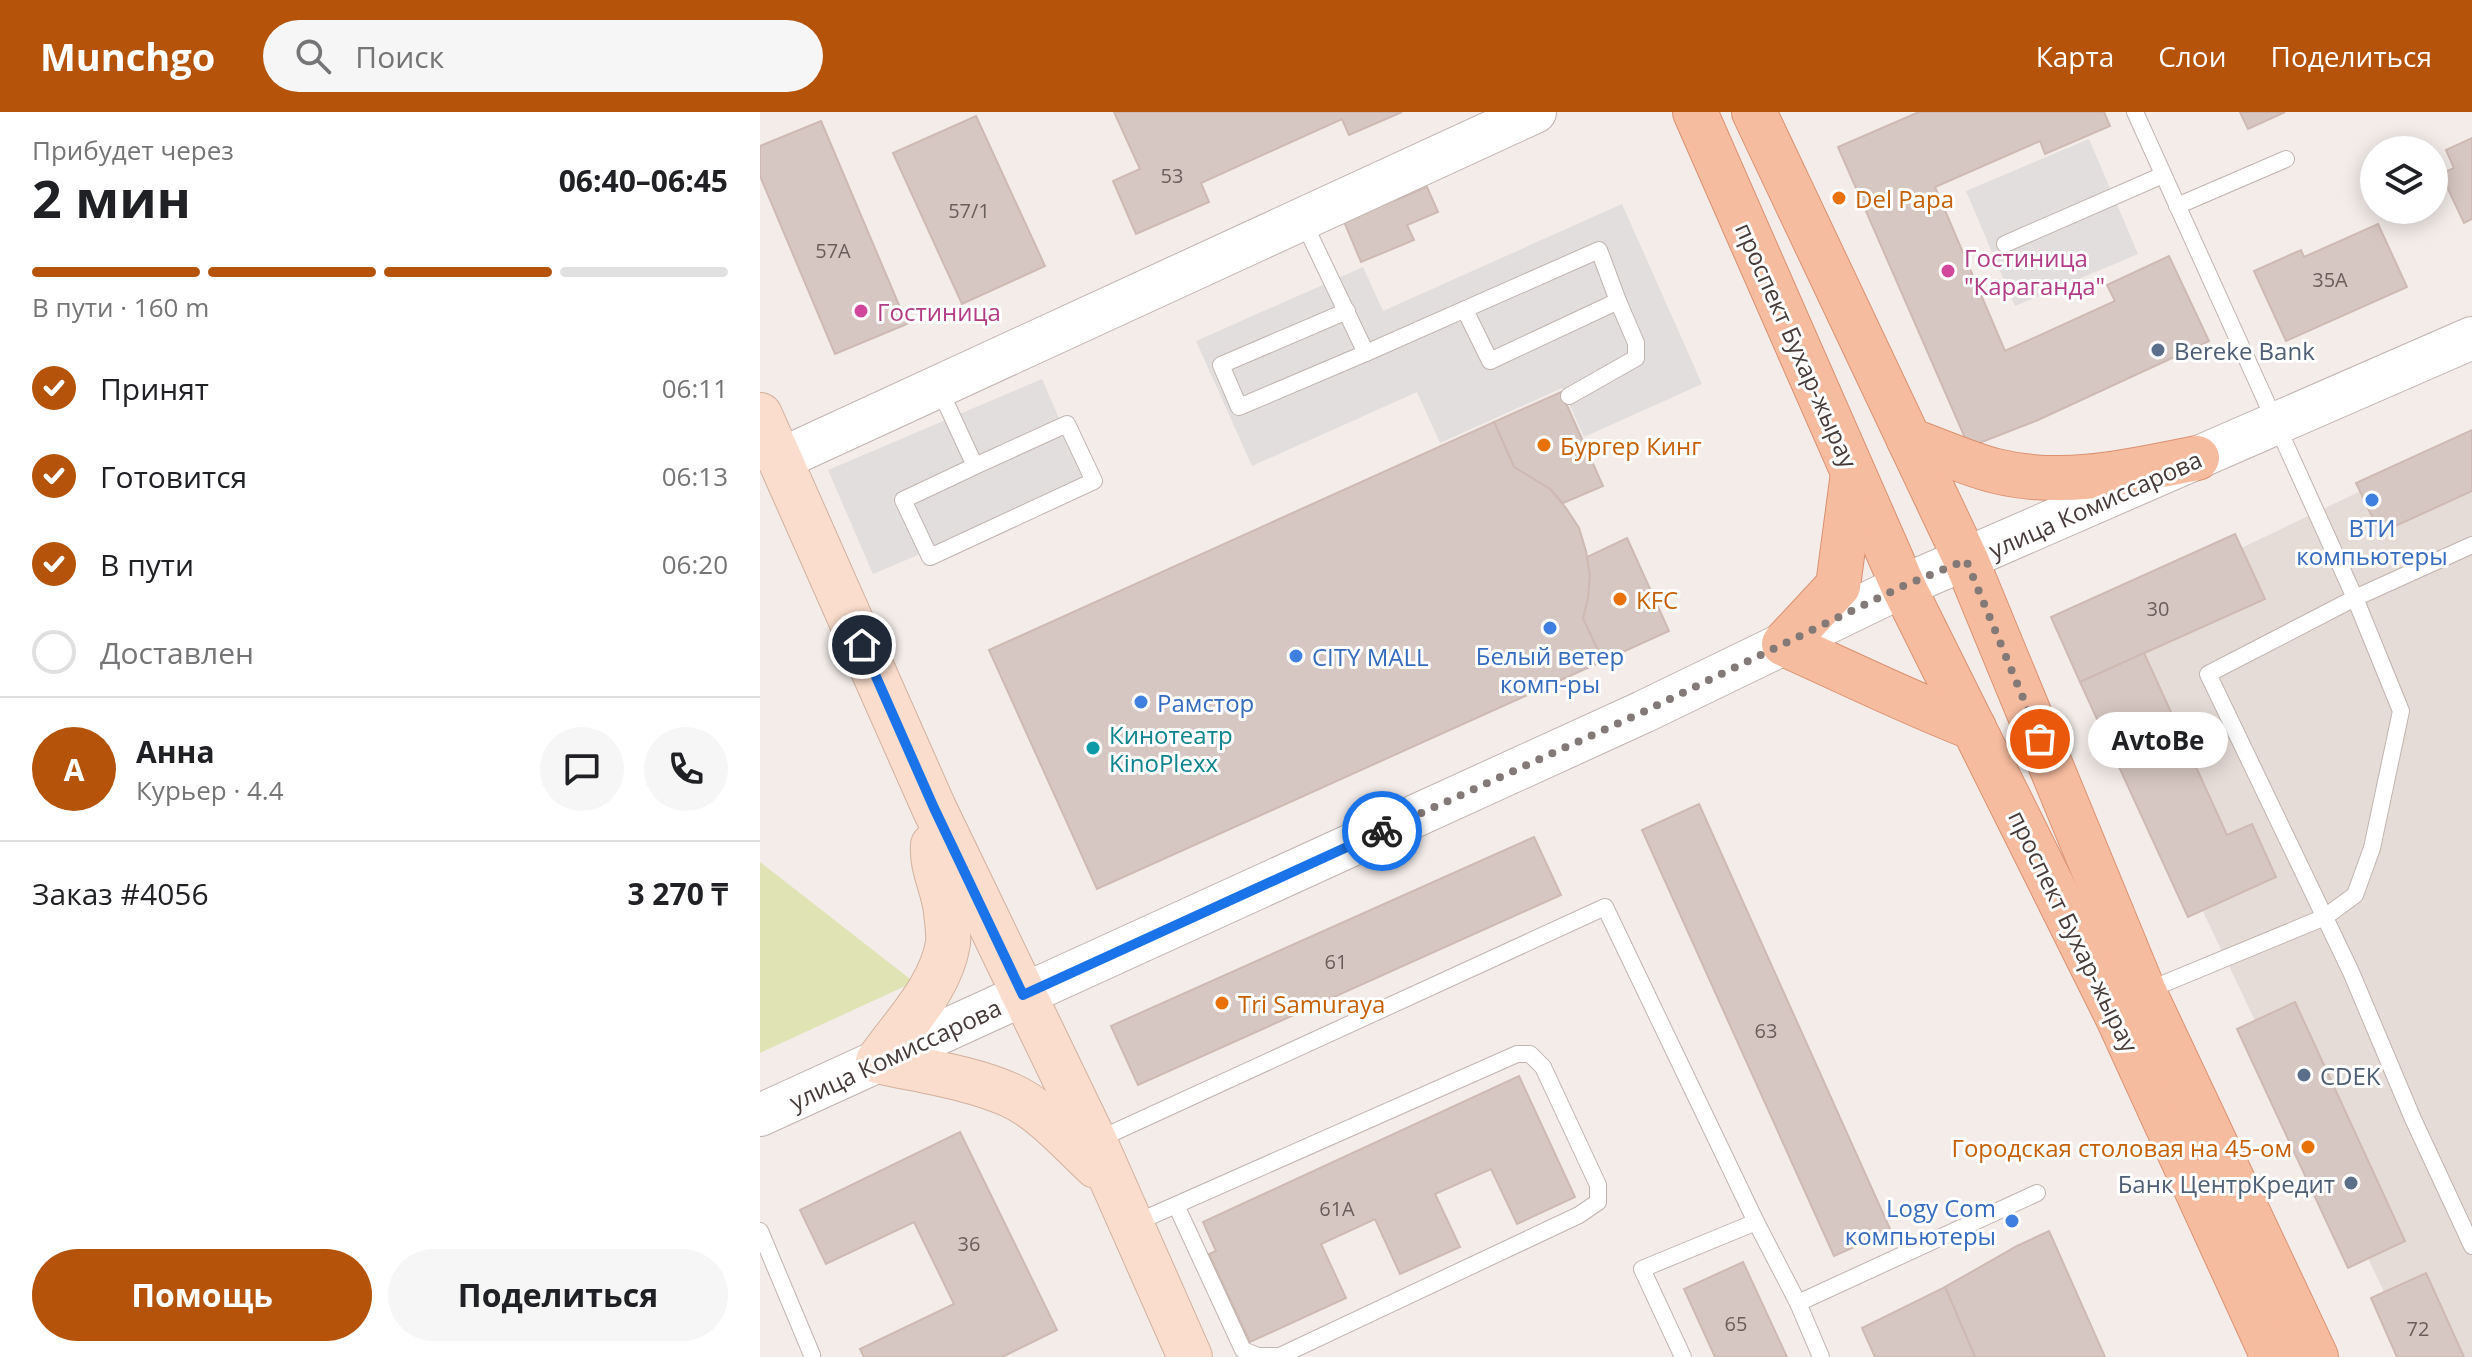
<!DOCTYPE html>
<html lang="ru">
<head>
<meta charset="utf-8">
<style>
	body { margin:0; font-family:"Open Sans",sans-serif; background:#f6f6f6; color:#202124; height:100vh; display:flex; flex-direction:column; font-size:30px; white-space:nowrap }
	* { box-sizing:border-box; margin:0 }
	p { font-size:26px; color:#757577 }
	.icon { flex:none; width:44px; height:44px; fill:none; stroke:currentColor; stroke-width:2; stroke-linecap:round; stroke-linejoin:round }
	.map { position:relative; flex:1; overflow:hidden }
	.side { display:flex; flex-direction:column; background:#fff; width:760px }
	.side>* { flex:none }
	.tools { position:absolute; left:1600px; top:24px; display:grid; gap:16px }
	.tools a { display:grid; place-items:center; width:88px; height:88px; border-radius:50%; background:#fff; box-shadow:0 4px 20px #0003; font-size:40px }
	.pin { position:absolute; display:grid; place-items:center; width:68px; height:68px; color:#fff; margin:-34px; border:4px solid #fff; border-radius:50%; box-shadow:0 2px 8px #0007 }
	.courier { position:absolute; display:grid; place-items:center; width:80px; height:80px; margin:-40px; border:6px solid #1a73e8; border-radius:50%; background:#fff; color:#222; box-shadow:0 2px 10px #0007 }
	.bubble { position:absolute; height:56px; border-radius:28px; background:#fff; box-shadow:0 4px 20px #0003; font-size:26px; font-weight:700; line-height:56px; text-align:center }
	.head em { font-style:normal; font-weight:700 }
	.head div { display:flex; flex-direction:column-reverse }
	.head { display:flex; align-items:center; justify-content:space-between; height:136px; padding:0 32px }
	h1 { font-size:52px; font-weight:700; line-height:60px }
	.bar { display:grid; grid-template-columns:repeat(4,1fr); gap:12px 8px; align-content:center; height:96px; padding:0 32px }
	.bar i { height:10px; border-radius:6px; background:#e0e0e0 }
	.bar .on { background:#b45309 }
	.bar p { grid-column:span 4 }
	.line { display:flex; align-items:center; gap:20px; padding:0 32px; border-top:2px solid #e0e0e0 }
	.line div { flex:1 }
	.round { display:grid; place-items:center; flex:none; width:84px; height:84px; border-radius:42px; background:#f6f6f6 }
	ol { padding:0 32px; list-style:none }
	li { display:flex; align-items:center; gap:24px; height:88px }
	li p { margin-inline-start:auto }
	li .icon { padding:8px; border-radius:50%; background:#b45309; color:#fff; stroke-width:4 }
	li:last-child { color:#757577 }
	li i { width:44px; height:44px; border:4px solid #e0e0e0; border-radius:50% }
	.button { display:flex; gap:16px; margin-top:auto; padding:16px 32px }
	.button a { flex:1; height:92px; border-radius:48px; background:#b45309; color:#fff; font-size:32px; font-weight:700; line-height:92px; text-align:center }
	.button a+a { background:#f6f6f6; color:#202124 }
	header { display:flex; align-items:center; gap:48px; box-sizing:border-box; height:112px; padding:0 40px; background:#b45309; color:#fff }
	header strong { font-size:38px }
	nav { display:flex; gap:44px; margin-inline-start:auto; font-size:28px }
	.search { width:560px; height:72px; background:#f6f6f6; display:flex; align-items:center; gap:20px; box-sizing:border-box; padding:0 28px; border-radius:44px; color:#757577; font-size:30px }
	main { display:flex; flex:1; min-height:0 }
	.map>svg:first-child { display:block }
	.residential { fill:#e6dcd7 }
	.green { fill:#e0e4b5 }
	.parking { fill:#e2dedd }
	.building { fill:#d7c7c2; stroke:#ceb9b3; stroke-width:2 }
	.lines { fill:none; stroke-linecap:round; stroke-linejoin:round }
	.service-casing { stroke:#c1b4af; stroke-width:18 }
	.tertiary-casing { stroke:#c1b4af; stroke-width:44 }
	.secondary-casing { stroke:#d2b09e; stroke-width:46 }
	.primary-casing { stroke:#da9170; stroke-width:46 }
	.service { stroke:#fff; stroke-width:16 }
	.tertiary { stroke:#fff; stroke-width:42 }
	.secondary { stroke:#faddcc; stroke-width:44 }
	.primary { stroke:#f6bc9f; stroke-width:44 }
	.done { stroke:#837976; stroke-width:8; stroke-dasharray:0 14.4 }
	.route { stroke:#1a73e8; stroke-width:10 }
	.food-dot { fill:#e8710a; stroke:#fff; stroke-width:3 }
	.hotel-dot { fill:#d1479c; stroke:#fff; stroke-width:3 }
	.service-dot { fill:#5c6f8a; stroke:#fff; stroke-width:3 }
	.shop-dot { fill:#3f7fe0; stroke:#fff; stroke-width:3 }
	.culture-dot { fill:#0f9aa8; stroke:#fff; stroke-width:3 }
	.labels { text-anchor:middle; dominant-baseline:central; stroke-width:6; stroke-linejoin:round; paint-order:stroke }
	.number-label { font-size:20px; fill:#6a5e5a }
	.food-label { font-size:24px; fill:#c56008; stroke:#fff; text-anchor:start }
	.hotel-label { font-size:24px; fill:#b23c85; stroke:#fff; text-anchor:start }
	.street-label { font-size:24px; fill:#463b38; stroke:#fff }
	.service-label { font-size:24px; fill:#4e5e75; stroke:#fff; text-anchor:start }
	.shop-label { font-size:24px; fill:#366cbe; stroke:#fff }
	.culture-label { font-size:24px; fill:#0d838f; stroke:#fff; text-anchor:start }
</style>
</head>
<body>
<header>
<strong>Munchgo</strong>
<div class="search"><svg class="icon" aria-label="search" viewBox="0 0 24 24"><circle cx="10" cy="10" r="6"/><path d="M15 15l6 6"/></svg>Поиск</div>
<nav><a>Карта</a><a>Слои</a><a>Поделиться</a></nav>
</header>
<main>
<section class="side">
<div class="head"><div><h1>2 мин</h1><p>Прибудет через</p></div><em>06:40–06:45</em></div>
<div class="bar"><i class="on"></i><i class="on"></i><i class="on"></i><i></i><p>В пути · 160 m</p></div>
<ol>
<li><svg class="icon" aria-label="check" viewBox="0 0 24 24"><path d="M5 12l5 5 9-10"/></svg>Принят<p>06:11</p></li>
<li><svg class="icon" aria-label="check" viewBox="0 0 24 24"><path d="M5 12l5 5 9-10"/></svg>Готовится<p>06:13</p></li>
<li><svg class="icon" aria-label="check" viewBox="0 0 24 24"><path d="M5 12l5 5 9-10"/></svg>В пути<p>06:20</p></li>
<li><i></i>Доставлен</li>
</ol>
<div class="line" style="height:144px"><b class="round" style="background:#b45309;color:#fff">А</b><div><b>Анна</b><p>Курьер · 4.4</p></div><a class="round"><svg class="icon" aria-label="chat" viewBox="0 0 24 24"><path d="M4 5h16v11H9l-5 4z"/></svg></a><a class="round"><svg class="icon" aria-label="phone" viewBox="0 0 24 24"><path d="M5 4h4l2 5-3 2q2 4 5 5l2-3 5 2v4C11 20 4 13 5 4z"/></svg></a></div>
<div class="line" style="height:104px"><div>Заказ #4056</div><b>3 270 ₸</b></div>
<div class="button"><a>Помощь</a><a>Поделиться</a></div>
</section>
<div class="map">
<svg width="1712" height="1245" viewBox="0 0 1712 1245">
	<rect width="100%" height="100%" fill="#f3ece9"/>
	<path class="residential" d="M1712,326V1245H1655L1309,518Z"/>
	<path class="green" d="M0,750L154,870L0,941Z"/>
	<g class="parking">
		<path d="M1329,27L1378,142L1255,194L1206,79Z"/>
		<path d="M862,92L942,272L824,325L802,276L680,331L657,280L492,354L436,229L603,155L623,199Z"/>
		<path d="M282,267L327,371L113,462L68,358Z"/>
	</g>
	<g class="building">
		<path d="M354,0H642L589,23L582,7L441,71L449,90L376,122L353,69L380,57Z"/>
		<path d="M1159,0H1344L1350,14L1285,42L1280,29L1175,75L1245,239L1355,189L1347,173L1409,144L1449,229L1278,308L1209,335L1078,35Z"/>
		<path d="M1480,0H1525L1488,17Z"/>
		<path d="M216,4L285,154L202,192L133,41Z"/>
		<path d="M61,9L147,212L75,242L0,64V34Z"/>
		<path d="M1712,26V107L1704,111L1681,62L1694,56L1686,38Z"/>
		<path d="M667,75L678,100L647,113L654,128L601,150L580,100L630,79L634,89Z"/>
		<path d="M1618,112L1647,175L1526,229L1494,159L1541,138L1544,145Z"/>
		<path d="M801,280L843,374L803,391L790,377L754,355L734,310Z"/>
		<path d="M734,310L754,355L790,377L806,396L819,416L826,439L830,463L828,487L823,506L843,549L337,777L229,538Z"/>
		<path d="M1712,318V379L1620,421L1596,371Z"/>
		<path d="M1475,422L1505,487L1320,570L1291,505Z"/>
		<path d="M867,426L909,519L843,549L823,506L828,487L830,463L827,445Z"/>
		<path d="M1384,541L1467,723L1492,712L1516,765L1428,805L1320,570Z"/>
		<path d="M939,692L1131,1119L1074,1144L882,718Z"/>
		<path d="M774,725L801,783L378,973L351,914Z"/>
		<path d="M1535,890L1645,1129L1588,1156L1477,917Z"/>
		<path d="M759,964L815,1085L757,1112L731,1057L675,1082L700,1135L640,1162L615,1107L561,1132L586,1186L490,1230L449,1142L456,1139L443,1110Z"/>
		<path d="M200,1020L297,1218L242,1245H104L100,1237L194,1192L154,1110L66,1152L40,1098Z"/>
		<path d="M1289,1119L1345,1245H1215L1185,1175L1257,1134Z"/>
		<path d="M983,1150L1027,1245H955L924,1177Z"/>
		<path d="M1666,1161L1704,1245H1637L1611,1186Z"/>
		<path d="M1185,1175L1215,1245H1115L1102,1216Z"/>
	</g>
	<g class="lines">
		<defs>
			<g id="service">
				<path d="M1375,0L1595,486L1448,562L1591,860L1653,1007L1712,1134"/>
				<path d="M1417,94L1526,47"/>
				<path d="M543,109L606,241L839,138L858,189L730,249L705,198"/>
				<path d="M1245,132L1403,63"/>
				<path d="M587,199L461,253L479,295L606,241"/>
				<path d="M179,276L215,354L307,312L334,369L170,445L143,388L215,354"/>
				<path d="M809,284L876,246V231L858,189"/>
				<path d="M1386,879L1565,805L1595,783L1612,736L1641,599L1595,486L1712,433"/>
				<path d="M335,1029L845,795L996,1110L882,1157L923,1245"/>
				<path d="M996,1110L1038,1191"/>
				<path d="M373,1112L757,942H770L783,955L838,1073V1090L819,1103L520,1244H498L483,1238L416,1093"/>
				<path d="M0,1119L52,1243"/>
				<path d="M1061,1245L1038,1191L1277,1081"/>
			</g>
			<g id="tertiary">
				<path d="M19,348L775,0"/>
				<path d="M0,1003L883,600L1143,474L1712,226"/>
			</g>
			<g id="secondary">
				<path d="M0,303L174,696L335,1030L430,1245"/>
				<path d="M173,733C171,756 184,777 186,800C187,810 189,822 188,831C181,876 143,913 118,949C162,959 209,965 250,983C283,998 310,1030 336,1054"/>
			</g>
			<g id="primary">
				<path d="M935,0L1143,474L1358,906L1513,1245"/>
				<path d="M994,0L1206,448L1384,880L1556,1245"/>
				<path d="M1149,328C1178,338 1207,352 1236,359C1304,376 1371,359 1437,346"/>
				<path d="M1093,361L1078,474L1024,532C1087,560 1149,591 1214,616"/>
			</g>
		</defs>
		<use href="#service" class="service-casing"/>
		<use href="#tertiary" class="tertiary-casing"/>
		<use href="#secondary" class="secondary-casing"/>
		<use href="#primary" class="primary-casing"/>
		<use href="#service" class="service"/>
		<use href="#tertiary" class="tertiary"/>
		<use href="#secondary" class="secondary"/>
		<use href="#primary" class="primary"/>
	</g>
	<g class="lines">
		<path class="done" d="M622,719L883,600L1143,474L1206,448L1280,627"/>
		<path class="route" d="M102,533L174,696L263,883L622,719"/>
	</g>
	<g class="food-dot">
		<circle cx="1079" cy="86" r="8"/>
		<circle cx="784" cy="333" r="8"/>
		<circle cx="860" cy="487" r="8"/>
		<circle cx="462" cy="891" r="8"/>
		<circle cx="1548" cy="1035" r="8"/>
	</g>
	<g class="hotel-dot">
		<circle cx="1188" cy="159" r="8"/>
		<circle cx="101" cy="199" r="8"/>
	</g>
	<g class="service-dot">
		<circle cx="1398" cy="238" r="8"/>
		<circle cx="1544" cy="963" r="8"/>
		<circle cx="1591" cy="1071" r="8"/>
	</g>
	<g class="shop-dot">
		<circle cx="1612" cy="388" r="8"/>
		<circle cx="790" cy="516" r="8"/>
		<circle cx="536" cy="544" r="8"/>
		<circle cx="381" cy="590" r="8"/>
		<circle cx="1252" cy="1109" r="8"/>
	</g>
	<circle class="culture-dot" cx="333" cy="636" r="8"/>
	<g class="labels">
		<g class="number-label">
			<text x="412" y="63">53</text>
			<text x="209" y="98">57/1</text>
			<text x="73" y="138">57А</text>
			<text x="1570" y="167">35А</text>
			<text x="1398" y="496">30</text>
			<text x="576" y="849">61</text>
			<text x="1006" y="918">63</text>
			<text x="577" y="1096">61А</text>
			<text x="209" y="1131">36</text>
			<text x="976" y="1211">65</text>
			<text x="1658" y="1216">72</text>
		</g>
		<g class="food-label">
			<text x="1095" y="86">Del Papa</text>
			<text x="800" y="333">Бургер Кинг</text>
			<text x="876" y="487">KFC</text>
			<text x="478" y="891">Tri Samuraya</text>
			<text x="1532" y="1035" text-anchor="end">Городская столовая на 45-ом</text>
		</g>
		<g class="hotel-label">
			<text x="1204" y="145">Гостиница<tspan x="1204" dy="28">"Караганда"</tspan></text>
			<text x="117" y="199">Гостиница</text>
		</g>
		<g class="street-label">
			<text transform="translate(1037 233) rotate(66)">проспект Бухар-жырау</text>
			<text transform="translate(1335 392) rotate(-24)">улица Комиссарова</text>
			<text transform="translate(1314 819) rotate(64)">проспект Бухар-жырау</text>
			<text transform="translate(135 942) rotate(-25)">улица Комиссарова</text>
		</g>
		<g class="service-label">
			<text x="1414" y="238">Bereke Bank</text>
			<text x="1560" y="963">CDEK</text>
			<text x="1575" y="1071" text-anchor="end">Банк ЦентрКредит</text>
		</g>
		<g class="shop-label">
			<text x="1612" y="415">ВТИ<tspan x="1612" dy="28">компьютеры</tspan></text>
			<text x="790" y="543">Белый ветер<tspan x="790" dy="28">комп-ры</tspan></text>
			<text x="552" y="544" text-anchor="start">CITY MALL</text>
			<text x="397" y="590" text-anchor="start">Рамстор</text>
			<text x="1236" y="1095" text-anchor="end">Logy Com<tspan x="1236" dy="28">компьютеры</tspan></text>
		</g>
		<g class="culture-label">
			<text x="349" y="622">Кинотеатр<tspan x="349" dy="28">KinoPlexx</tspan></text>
		</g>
	</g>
</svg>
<div class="tools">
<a><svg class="icon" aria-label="layers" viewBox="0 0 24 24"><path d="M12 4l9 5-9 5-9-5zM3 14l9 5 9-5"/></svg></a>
</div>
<div class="pin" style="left:1280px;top:627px;background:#ea580c"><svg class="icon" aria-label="bag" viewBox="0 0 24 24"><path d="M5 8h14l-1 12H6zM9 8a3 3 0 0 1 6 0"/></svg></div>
<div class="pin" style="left:102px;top:533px;background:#1f2937"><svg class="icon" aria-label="home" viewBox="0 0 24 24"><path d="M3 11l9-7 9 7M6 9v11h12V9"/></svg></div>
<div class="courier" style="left:622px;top:719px"><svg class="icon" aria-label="bike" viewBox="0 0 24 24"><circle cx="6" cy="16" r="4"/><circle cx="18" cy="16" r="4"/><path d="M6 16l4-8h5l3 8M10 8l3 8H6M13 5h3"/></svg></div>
<div class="bubble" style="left:1328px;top:600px;width:140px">AvtoBe</div>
</div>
</main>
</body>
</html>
